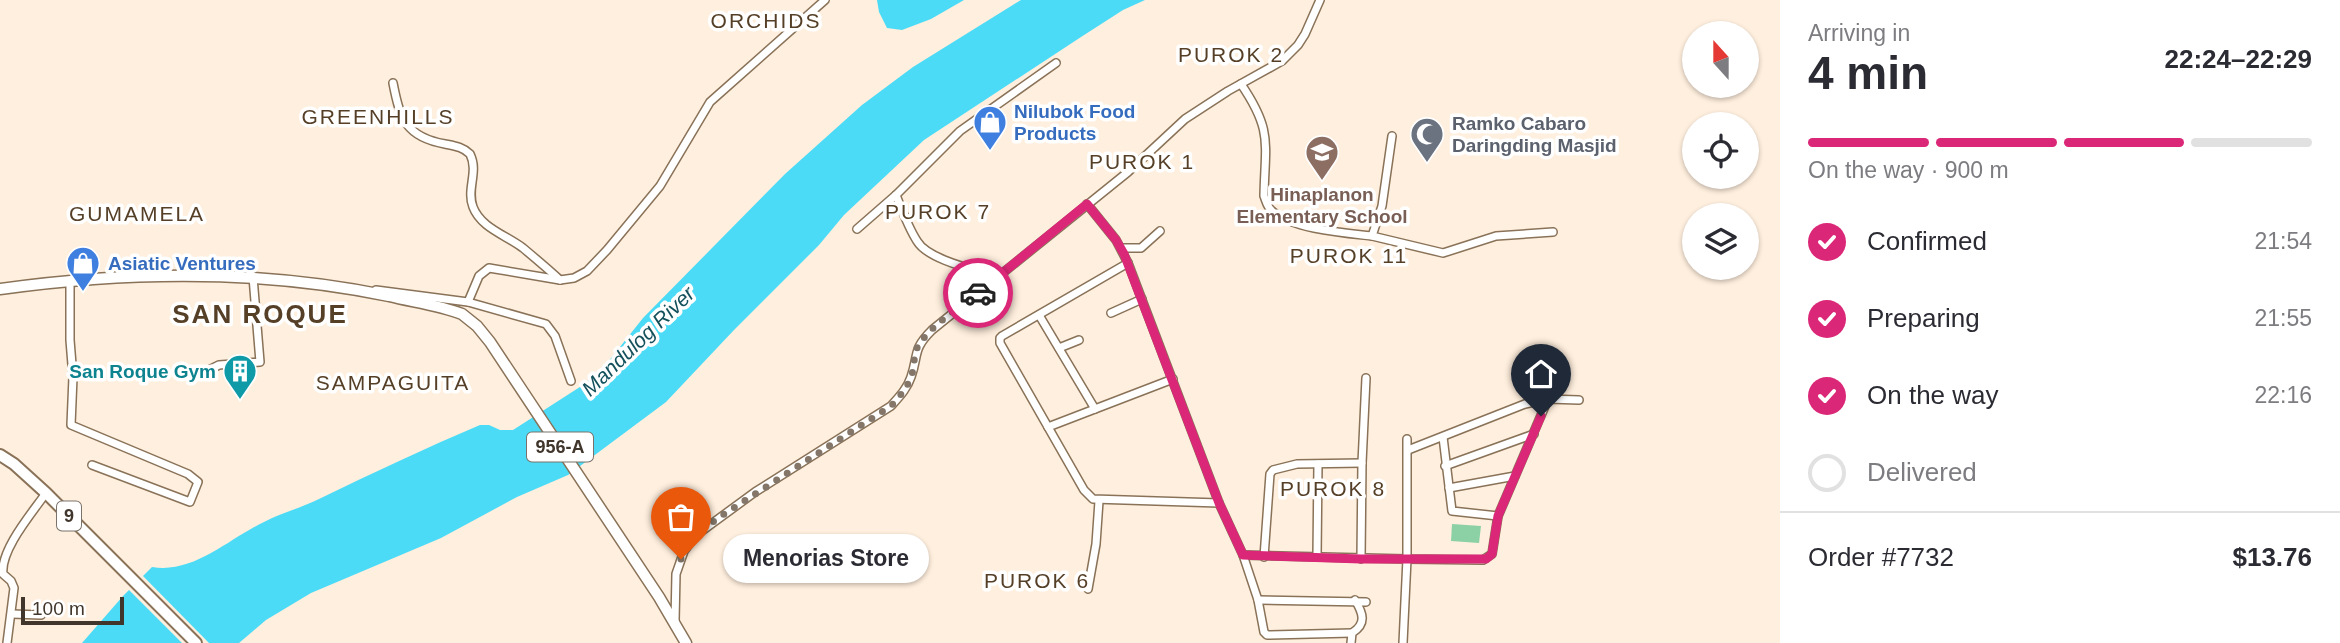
<!DOCTYPE html>
<html lang="en">
<head>
<meta charset="utf-8">
<style>
	body { margin:0; font-family:Helvetica,sans-serif; background:#f2f2f3; color:#2b2b33; height:100vh; display:flex; flex-direction:column; font-size:26px; white-space:nowrap }
	* { box-sizing:border-box; margin:0 }
	p { font-size:23px; color:#7c7c81 }
	.icon { flex:none; width:38px; height:38px; fill:none; stroke:currentColor; stroke-width:2; stroke-linecap:round; stroke-linejoin:round }
	.map { position:relative; flex:1; overflow:hidden }
	.drawer { display:flex; flex-direction:column; background:#fff; width:560px }
	.drawer>* { flex:none }
	.needle { width:46px; rotate:339deg }
	.tools { position:absolute; left:1682px; top:21px; display:grid; gap:14px }
	.tools a { display:grid; place-items:center; width:77px; height:77px; border-radius:50%; background:#fff; box-shadow:0 2px 5px #0004; font-size:35px }
	.scale { position:absolute; left:21px; bottom:18px; width:103px; box-sizing:border-box; padding-left:7px; border:4px solid #41362b; border-top:0; font-size:19px; line-height:24px; white-space:nowrap; color:#41362b; -webkit-text-stroke:5px #fff; paint-order:stroke }
	.pin { position:absolute; display:grid; place-items:center; width:60px; height:60px; color:#fff; margin:-72px -30px; border-radius:50% 50% 50% 0; rotate:-45deg; box-shadow:0 0 7px #0007 }
	.pin .icon { rotate:45deg }
	.courier { position:absolute; display:grid; place-items:center; width:70px; height:70px; margin:-35px; border:5px solid #db2777; border-radius:50%; background:#fff; color:#222; box-shadow:0 2px 9px #0007 }
	.bubble { position:absolute; height:49px; border-radius:24px; background:#fff; box-shadow:0 2px 5px #0004; font-size:23px; font-weight:700; line-height:49px; text-align:center }
	.head em { font-style:normal; font-weight:700 }
	.head div { display:flex; flex-direction:column-reverse }
	.head { display:flex; align-items:center; justify-content:space-between; height:119px; padding:0 28px }
	h1 { font-size:46px; font-weight:700; line-height:52px }
	.bar { display:grid; grid-template-columns:repeat(4,1fr); gap:10px 7px; align-content:center; height:84px; padding:0 28px }
	.bar i { height:9px; border-radius:5px; background:#e1e1e2 }
	.bar .current { background:#db2777 }
	.bar p { grid-column:span 4 }
	.line { display:flex; align-items:center; gap:18px; padding:0 28px; border-top:2px solid #e1e1e2 }
	.line div { flex:1 }
	ol { padding:0 28px; list-style:none }
	li { display:flex; align-items:center; gap:21px; height:77px }
	li p { margin-inline-start:auto }
	li .icon { padding:7px; border-radius:50%; background:#db2777; color:#fff; stroke-width:4 }
	li:last-child { color:#7c7c81 }
	li i { width:38px; height:38px; border:4px solid #e1e1e2; border-radius:50% }
	main { display:flex; flex:1; min-height:0 }
	.map>svg:first-child { display:block }
	.green { fill:#8bd1a5 }
	.water { fill:#4bdbf6 }
	.pier { fill:#ffefde }
	.lines { fill:none; stroke-linecap:round; stroke-linejoin:round }
	.minor-casing { stroke:#897258; stroke-width:10 }
	.major-casing { stroke:#897258; stroke-width:13 }
	.highway-casing { stroke:#897258; stroke-width:14 }
	.minor { stroke:#fff; stroke-width:7 }
	.major { stroke:#fff; stroke-width:10 }
	.highway { stroke:#fff; stroke-width:10 }
	.done { stroke:#84776a; stroke-width:7; stroke-dasharray:0 12.6 }
	.route { stroke:#db2777; stroke-width:9 }
	.labels { text-anchor:middle; dominant-baseline:central; stroke-width:7; stroke-linejoin:round; paint-order:stroke }
	.shield { fill:#fff; stroke:#7a726b; stroke-width:2 }
	.shield-label { font-size:18px; font-weight:bold; fill:#41362b }
	.shop-label { font-size:19px; font-weight:bold; fill:#366cbe; stroke:#fff; text-anchor:start }
	.worship-label { font-size:19px; font-weight:bold; fill:#5b616d; stroke:#fff; text-anchor:start }
	.education-label { font-size:19px; font-weight:bold; fill:#785e54; stroke:#fff }
	.culture-label { font-size:19px; font-weight:bold; fill:#0d838f; stroke:#fff; text-anchor:end }
	.neighbourhood-label { font-size:21px; letter-spacing:2px; fill:#553f27; stroke:#fff }
	.water-label { font-size:21px; font-style:italic; fill:#14515c; stroke:#fff }
	.district-label { font-size:26px; font-weight:bold; letter-spacing:2px; fill:#553f27; stroke:#fff }
</style>
</head>
<body>
<main>
<div class="map">
<svg width="1780" height="643" viewBox="0 0 1780 643">
	<rect width="100%" height="100%" fill="#ffefde"/>
	<path class="green" d="M1452,524L1481,526L1479,543L1451,541Z"/>
	<g class="water">
		<path d="M877,0H964L931,19L902,30L887,28L879,12Z"/>
		<path d="M1021,0H1145L1123,10L1081,37L924,140L844,215L819,245L734,330L666,402L568,475L517,497L441,538L311,593L266,620L239,643H82L123,596L152,567C194,574 228,539 264,522C281,513 301,508 319,499C372,473 426,448 480,425H489L500,430H513L583,385L604,367L643,318L785,174L862,105L913,67Z"/>
	</g>
	<path class="pier" d="M141,574L209,643H182L127,588Z"/>
	<g class="lines">
		<defs>
			<g id="minor">
				<path d="M393,83C400,119 406,137 445,144C455,146 463,147 470,154C479,172 466,189 473,207C481,228 506,235 523,248C535,258 548,269 560,280"/>
				<path d="M1241,84C1273,131 1265,143 1264,196C1266,201 1267,207 1272,211C1292,229 1345,233 1372,236L1382,206L1392,136"/>
				<path d="M896,195C902,210 908,227 917,241C928,260 976,270 998,277"/>
				<path d="M1087,204L1116,240L1128,263L1219,503L1243,555L1258,600L1264,632L1267,635L1352,633"/>
				<path d="M857,229L896,195L960,131L1056,63"/>
				<path d="M1372,236L1443,253L1496,236L1553,232"/>
				<path d="M1121,248H1141L1160,231"/>
				<path d="M1128,263L1002,336L1000,338V343L1084,490L1093,499L1219,503"/>
				<path d="M70,280V340L73,377L71,425L188,474L198,482L190,502L92,465"/>
				<path d="M376,290L468,302L479,276L489,268L560,280L574,278L587,271L607,250L660,186L710,102L825,0"/>
				<path d="M468,302L546,324L555,336L571,381"/>
				<path d="M1111,313L1142,299"/>
				<path d="M1039,315L1095,409"/>
				<path d="M1059,348L1079,340"/>
				<path d="M205,372L219,365L260,362L253,277"/>
				<path d="M1048,427L1173,379"/>
				<path d="M1443,437L1452,511L1498,516"/>
				<path d="M1407,439V559L1483,560L1492,554L1498,516L1548,399"/>
				<path d="M1408,450L1525,404L1548,399L1579,400"/>
				<path d="M1445,466L1534,434"/>
				<path d="M1449,488L1515,476"/>
				<path d="M1243,555L1407,559L1403,643"/>
				<path d="M1264,557L1270,474L1273,470L1297,464L1362,463"/>
				<path d="M1317,557L1318,464"/>
				<path d="M1361,559L1362,463L1366,378"/>
				<path d="M1088,589L1096,544L1099,501"/>
				<path d="M1258,600L1366,602"/>
				<path d="M12,614L41,615"/>
				<path d="M675,621L676,574L684,551L695,536L755,492L891,406C899,397 907,389 911,377C919,354 912,350 932,330L1128,172L1185,119L1228,91L1282,61L1298,45L1305,34L1320,0"/>
				<path d="M7,643L14,588L11,581L3,574C0,550 32,513 46,493"/>
				<path d="M1351,643L1352,633C1367,624 1363,613 1355,600"/>
			</g>
			<path id="major" d="M0,289C129,271 260,269 389,296C413,302 438,305 462,314L477,326L490,342L659,597L686,643"/>
			<path id="highway" d="M0,455L14,464L46,493L196,643"/>
		</defs>
		<use href="#minor" class="minor-casing"/>
		<use href="#major" class="major-casing"/>
		<use href="#highway" class="highway-casing"/>
		<use href="#minor" class="minor"/>
		<use href="#major" class="major"/>
		<use href="#highway" class="highway"/>
	</g>
	<g class="lines">
		<path class="done" d="M681,559L695,536L718,518L891,406C900,396 908,387 912,374C915,364 913,352 920,343C934,323 959,308 978,293"/>
		<path class="route" d="M978,293L1087,204L1116,240L1124,254L1219,503L1243,555L1361,559H1486L1492,554L1498,516L1541,416"/>
	</g>
	<defs>
		<symbol id="shop-pin" viewBox="-11 -11 22 30"><path d="M0 17L-7.5 6A9.5 9.5 0 1 1 7.5 6Z" fill="#3f7fe0" stroke="#fff"/><path d="M-5-2.5h2.3a2.7 3.5 0 0 1 5.4 0H5L5.5 6h-11ZM-1.5-2.5h3a1.5 2.3 0 0 0-3 0Z" fill="#fff"/></symbol>
		<symbol id="mosque-pin" viewBox="-11 -11 22 30"><path d="M0 17L-7.5 6A9.5 9.5 0 1 1 7.5 6Z" fill="#6b7280" stroke="#fff"/><path d="M3.5-4.9A6 6 0 1 0 3.5 4.9A5 5 0 1 1 3.5-4.9Z" fill="#fff"/></symbol>
		<symbol id="school-pin" viewBox="-11 -11 22 30"><path d="M0 17L-7.5 6A9.5 9.5 0 1 1 7.5 6Z" fill="#8d6e63" stroke="#fff"/><path d="M0-5L7-2L0 1L-7-2ZM-4 1L0 2.5L4 1V4Q0 6-4 4Z" fill="#fff"/></symbol>
		<symbol id="building-pin" viewBox="-11 -11 22 30"><path d="M0 17L-7.5 6A9.5 9.5 0 1 1 7.5 6Z" fill="#0f9aa8" stroke="#fff"/><path d="M-4-6H4V6H1V3H-1V6H-4ZM-2.5-4.3h1.7v1.8h-1.7ZM.8-4.3h1.7v1.8H.8ZM-2.5-1h1.7V.8h-1.7ZM.8-1h1.7V.8H.8Z" fill="#fff"/></symbol>
	</defs>
	<g fill-rule="evenodd">
		<use href="#shop-pin" x="971" y="103" width="38" height="52"/>
		<use href="#mosque-pin" x="1408" y="115" width="38" height="52"/>
		<use href="#school-pin" x="1303" y="133" width="38" height="52"/>
		<use href="#shop-pin" x="64" y="244" width="38" height="52"/>
		<use href="#building-pin" x="221" y="352" width="38" height="52"/>
	</g>
	<g class="labels">
		<g class="shield">
			<rect x="527" y="432.5" width="66" height="29" rx="5"/>
			<rect x="57" y="501.5" width="24" height="29" rx="5"/>
		</g>
		<g class="shield-label">
			<text x="560" y="447">956-A</text>
			<text x="69" y="516">9</text>
		</g>
		<g class="shop-label">
			<text x="1014" y="111">Nilubok Food<tspan x="1014" dy="22">Products</tspan></text>
			<text x="108" y="263">Asiatic Ventures</text>
		</g>
		<g class="worship-label">
			<text x="1452" y="123">Ramko Cabaro<tspan x="1452" dy="22">Daringding Masjid</tspan></text>
		</g>
		<g class="education-label">
			<text x="1322" y="194">Hinaplanon<tspan x="1322" dy="22">Elementary School</tspan></text>
		</g>
		<g class="culture-label">
			<text x="216" y="371">San Roque Gym</text>
		</g>
		<g class="neighbourhood-label">
			<text x="766" y="20">ORCHIDS</text>
			<text x="1231" y="54">PUROK 2</text>
			<text x="378" y="116">GREENHILLS</text>
			<text x="1142" y="161">PUROK 1</text>
			<text x="938" y="211">PUROK 7</text>
			<text x="137" y="213">GUMAMELA</text>
			<text x="1349" y="255">PUROK 11</text>
			<text x="393" y="382">SAMPAGUITA</text>
			<text x="1333" y="488">PUROK 8</text>
			<text x="1037" y="580">PUROK 6</text>
		</g>
		<g class="water-label">
			<text transform="translate(638 341) rotate(-44)">Mandulog River</text>
		</g>
		<g class="district-label">
			<text x="260" y="314">SAN ROQUE</text>
		</g>
	</g>
</svg>
<div class="tools">
<a><svg class="needle" viewBox="-14 -14 28 28"><path d="M0-13l5 13h-10z" fill="#e53935"/><path d="M0 13l5-13h-10z" fill="#7c7c81"/></svg></a>
<a><svg class="icon" aria-label="locate" viewBox="0 0 24 24"><circle cx="12" cy="12" r="6"/><path d="M12 2v4M12 18v4M2 12h4M18 12h4"/></svg></a>
<a><svg class="icon" aria-label="layers" viewBox="0 0 24 24"><path d="M12 4l9 5-9 5-9-5zM3 14l9 5 9-5"/></svg></a>
</div>
<div class="scale">100 m</div>
<div class="pin" style="left:681px;top:559px;background:#ea580c"><svg class="icon" aria-label="bag" viewBox="0 0 24 24"><path d="M5 8h14l-1 12H6zM9 8a3 3 0 0 1 6 0"/></svg></div>
<div class="pin" style="left:1541px;top:416px;background:#1f2937"><svg class="icon" aria-label="home" viewBox="0 0 24 24"><path d="M3 11l9-7 9 7M6 9v11h12V9"/></svg></div>
<div class="courier" style="left:978px;top:293px"><svg class="icon" aria-label="car" viewBox="0 0 24 24"><path d="M5 17H2v-5l4-1 3-4h7l3 4 3 1v5h-3M9 17h6M6 11h13"/><circle cx="7" cy="17" r="2"/><circle cx="17" cy="17" r="2"/></svg></div>
<div class="bubble" style="left:723px;top:534px;width:206px">Menorias Store</div>
</div>
<section class="drawer">
<div class="head"><div><h1>4 min</h1><p>Arriving in</p></div><em>22:24–22:29</em></div>
<div class="bar"><i class="current"></i><i class="current"></i><i class="current"></i><i></i><p>On the way · 900 m</p></div>
<ol>
<li><svg class="icon" aria-label="check" viewBox="0 0 24 24"><path d="M5 12l5 5 9-10"/></svg>Confirmed<p>21:54</p></li>
<li><svg class="icon" aria-label="check" viewBox="0 0 24 24"><path d="M5 12l5 5 9-10"/></svg>Preparing<p>21:55</p></li>
<li><svg class="icon" aria-label="check" viewBox="0 0 24 24"><path d="M5 12l5 5 9-10"/></svg>On the way<p>22:16</p></li>
<li><i></i>Delivered</li>
</ol>
<div class="line" style="height:91px"><div>Order #7732</div><b>$13.76</b></div>
</section>
</main>
</body>
</html>
